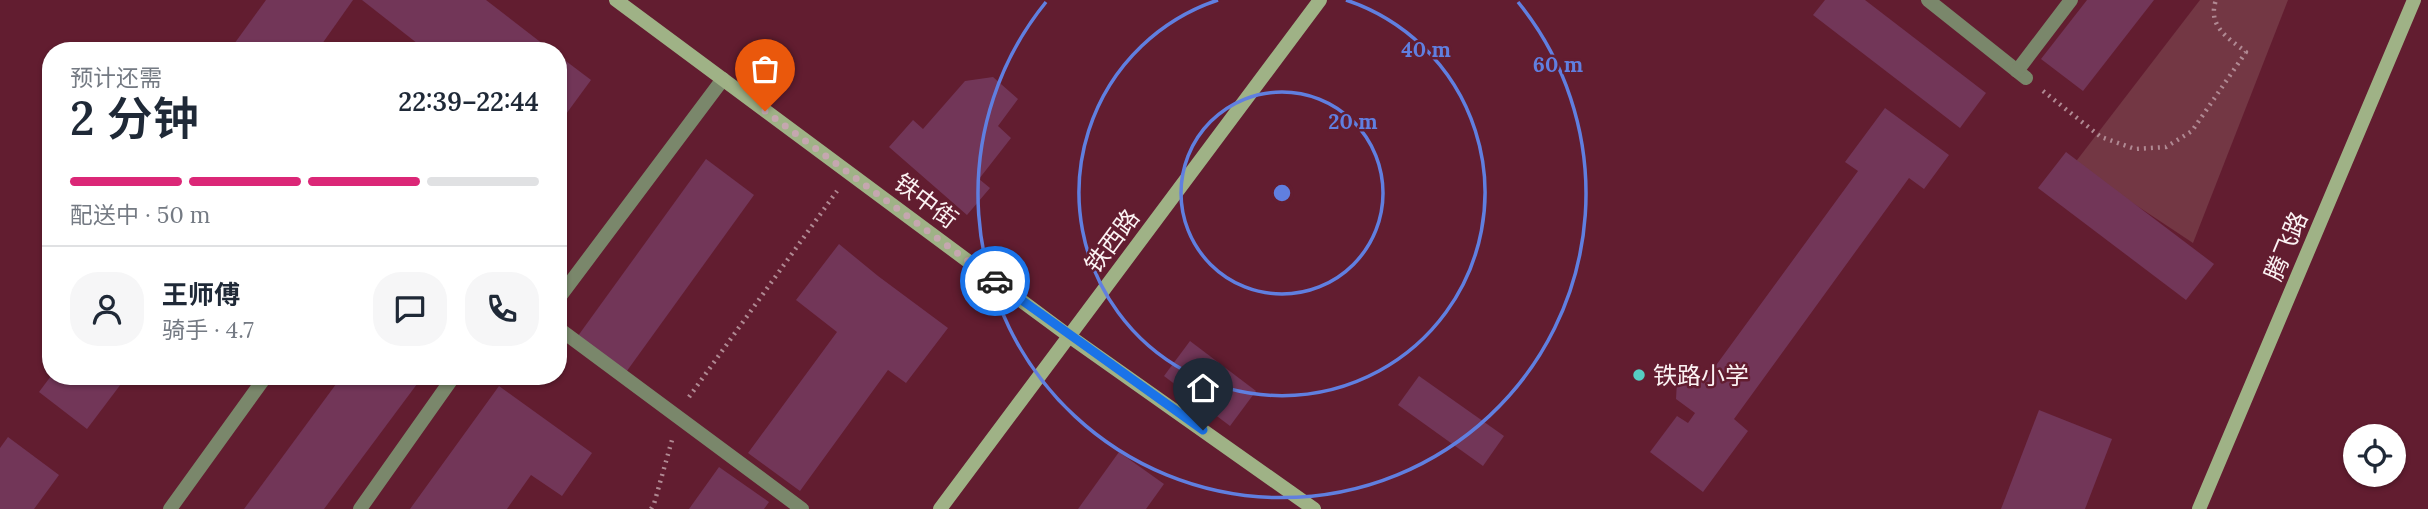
<!DOCTYPE html>
<html lang="zh">
<head>
<meta charset="utf-8">
<style>
	body { margin:0; font-family:Lora,"Noto Sans SC",serif; background:#f6f6f7; color:#1f2937; height:100vh; display:flex; flex-direction:column; font-size:26px; white-space:nowrap }
	* { box-sizing:border-box; margin:0 }
	p { font-size:23px; color:#747a83 }
	.icon { flex:none; width:38px; height:38px; fill:none; stroke:currentColor; stroke-width:2; stroke-linecap:round; stroke-linejoin:round }
	.map { position:relative; flex:1; overflow:hidden }
	.drawer { position:absolute; left:42px; top:42px; width:525px; height:343px; display:flex; flex-direction:column; background:#fff; border-radius:28px; box-shadow:0 2px 5px #0004 }
	.drawer>* { flex:none }
	.tools { position:absolute; left:2343px; top:424px; display:grid; gap:14px }
	.tools a { display:grid; place-items:center; width:63px; height:63px; border-radius:50%; background:#fff; box-shadow:0 2px 5px #0004; font-size:35px }
	.pin { position:absolute; display:grid; place-items:center; width:60px; height:60px; color:#fff; margin:-72px -30px; border-radius:50% 50% 50% 0; rotate:-45deg; box-shadow:0 0 7px #0007 }
	.pin .icon { rotate:45deg }
	.courier { position:absolute; display:grid; place-items:center; width:70px; height:70px; margin:-35px; border:5px solid #1a73e8; border-radius:50%; background:#fff; color:#222; box-shadow:0 2px 9px #0007 }
	.summary em { font-style:normal; font-weight:600 }
	.summary div { display:flex; flex-direction:column-reverse }
	.summary { display:flex; align-items:center; justify-content:space-between; height:119px; padding:0 28px }
	h1 { font-size:46px; font-weight:600; line-height:52px }
	.bar { display:grid; grid-template-columns:repeat(4,1fr); gap:10px 7px; align-content:center; height:84px; padding:0 28px }
	.bar i { height:9px; border-radius:5px; background:#e0e1e3 }
	.bar .selected { background:#db2777 }
	.bar p { grid-column:span 4 }
	.line { display:flex; align-items:center; gap:18px; padding:0 28px; border-top:2px solid #e0e1e3 }
	.line div { flex:1 }
	.round { display:grid; place-items:center; flex:none; width:74px; height:74px; border-radius:28px; background:#f6f6f7 }
	.map>svg:first-child { display:block }
	.green { fill:#733744 }
	.building { fill:#723658 }
	.lines { fill:none; stroke-linecap:round; stroke-linejoin:round }
	.path { stroke:#b08993; stroke-width:4.5; stroke-dasharray:2 5; stroke-linecap:butt }
	.lane { stroke:#7a876b; stroke-width:14 }
	.secondary { stroke:#9fb286; stroke-width:14 }
	.done { stroke:#c5a7af; stroke-width:7; stroke-dasharray:0 12.6 }
	.route { stroke:#1a73e8; stroke-width:9 }
	.ring { fill:none; stroke:#607fe0; stroke-width:3.5 }
	.poi-dot { fill:#56cec3; stroke:#621d30; stroke-width:2.5 }
	.labels { text-anchor:middle; dominant-baseline:central; stroke-width:5; stroke-linejoin:round; paint-order:stroke }
	.street-label { font-size:24px; fill:#fbf2f3; stroke:#621d30 }
	.poi-label { font-size:24px; fill:#fbf2f3; stroke:#621d30; text-anchor:start }
	.centre { fill:#607fe0; stroke:#621d30; stroke-width:3.5 }
	.ring-label { font-size:21px; text-anchor:middle; font-weight:bold; fill:#607fe0; stroke:#621d30; stroke-width:5; stroke-linejoin:round; paint-order:stroke }
</style>
</head>
<body>
<div class="map">
<svg width="2428" height="509" viewBox="0 0 2428 509">
	<rect width="100%" height="100%" fill="#621d30"/>
	<path class="green" d="M2200,0H2288L2193,243L2074,164Z"/>
	<g class="building">
		<path d="M266,0H353L317,51H229Z"/>
		<path d="M362,0H486L552,51H427Z"/>
		<path d="M1825,0H1865L1986,93L1960,128L1813,15Z"/>
		<path d="M2087,0H2154L2083,91L2041,59Z"/>
		<path d="M558,55L591,80L558,125Z"/>
		<path d="M993,77L1018,99L998,126L1011,138L979,179L990,188L967,215L889,147L913,120L923,129L965,81Z"/>
		<path d="M1885,108L1949,155L1924,189L1909,178L1734,419L1748,431L1703,492L1650,452L1677,416L1688,423L1695,413L1676,399L1677,381L1691,373L1706,379L1858,171L1845,162Z"/>
		<path d="M2066,152L2214,264L2186,300L2038,188Z"/>
		<path d="M706,159L754,195L624,375L575,340Z"/>
		<path d="M839,244L878,276L948,328L906,383L888,370L800,491L748,453L837,332L796,300Z"/>
		<path d="M1190,341L1256,391L1230,426L1164,376Z"/>
		<path d="M51,376H127L87,429L39,392Z"/>
		<path d="M342,376H423L324,509H244Z"/>
		<path d="M1419,376L1504,436L1483,466L1398,405Z"/>
		<path d="M499,386L592,453L562,496L531,475L507,509H410Z"/>
		<path d="M2039,410L2112,439L2085,509H2001Z"/>
		<path d="M8,437L59,475L34,509H0V448Z"/>
		<path d="M1119,452L1164,484L1146,509H1078Z"/>
		<path d="M719,467L769,502L764,509H689Z"/>
	</g>
	<g class="lines">
		<g class="path">
			<path d="M2043,91L2101,137L2135,149L2166,147L2192,131L2246,52C2228,38 2207,26 2216,0"/>
			<path d="M689,397L837,191"/>
			<path d="M651,509L654,504L672,440"/>
		</g>
		<g class="lane">
			<path d="M1928,0L2026,78"/>
			<path d="M2017,71L2071,0"/>
			<path d="M558,299L723,79"/>
			<path d="M558,328L802,509"/>
			<path d="M170,509L266,376"/>
			<path d="M360,509L454,376"/>
		</g>
		<g class="secondary">
			<path d="M616,0L1069,336L1314,509"/>
			<path d="M940,509L1320,0"/>
			<path d="M2199,509L2414,0"/>
		</g>
	</g>
	<g class="lines">
		<path class="done" d="M765,111L995,281"/>
		<path class="route" d="M995,281L1203,430"/>
	</g>
	<g class="ring">
		<circle cx="1282" cy="193" r="101"/>
		<path d="M1346 0A203 203 0 1 1 1218 0"/>
		<path d="M1518 2A304 304 0 1 1 1046 2"/>
	</g>
	<circle class="poi-dot" cx="1639" cy="375" r="7"/>
	<g class="labels">
		<g class="street-label">
			<text transform="translate(926 201) rotate(37)">铁中街</text>
			<text transform="translate(1112 241) rotate(-53)">铁西路</text>
			<text transform="translate(2286 246) rotate(-67)">腾飞路</text>
		</g>
		<g class="poi-label">
			<text x="1653" y="375">铁路小学</text>
		</g>
	</g>
	<circle cx="1282" cy="193" r="10" class="centre"/>
	<g class="ring-label">
		<text x="1426" y="57">40 m</text>
		<text x="1558" y="72">60 m</text>
		<text x="1353" y="129">20 m</text>
	</g>
</svg>
<div class="tools">
<a><svg class="icon" aria-label="locate" viewBox="0 0 24 24"><circle cx="12" cy="12" r="6"/><path d="M12 2v4M12 18v4M2 12h4M18 12h4"/></svg></a>
</div>
<div class="pin" style="left:765px;top:111px;background:#ea580c"><svg class="icon" aria-label="bag" viewBox="0 0 24 24"><path d="M5 8h14l-1 12H6zM9 8a3 3 0 0 1 6 0"/></svg></div>
<div class="pin" style="left:1203px;top:430px;background:#1f2937"><svg class="icon" aria-label="home" viewBox="0 0 24 24"><path d="M3 11l9-7 9 7M6 9v11h12V9"/></svg></div>
<div class="courier" style="left:995px;top:281px"><svg class="icon" aria-label="car" viewBox="0 0 24 24"><path d="M5 17H2v-5l4-1 3-4h7l3 4 3 1v5h-3M9 17h6M6 11h13"/><circle cx="7" cy="17" r="2"/><circle cx="17" cy="17" r="2"/></svg></div>
<section class="drawer">
<div class="summary"><div><h1>2 分钟</h1><p>预计还需</p></div><em>22:39–22:44</em></div>
<div class="bar"><i class="selected"></i><i class="selected"></i><i class="selected"></i><i></i><p>配送中 · 50 m</p></div>
<div class="line" style="height:126px"><a class="round"><svg class="icon" aria-label="person" viewBox="0 0 24 24"><circle cx="12" cy="8" r="4"/><path d="M4 21q1-7 8-7t8 7"/></svg></a><div><b>王师傅</b><p>骑手 · 4.7</p></div><a class="round"><svg class="icon" aria-label="chat" viewBox="0 0 24 24"><path d="M4 5h16v11H9l-5 4z"/></svg></a><a class="round"><svg class="icon" aria-label="phone" viewBox="0 0 24 24"><path d="M5 4h4l2 5-3 2q2 4 5 5l2-3 5 2v4C11 20 4 13 5 4z"/></svg></a></div>
</section>
</div>
</body>
</html>
